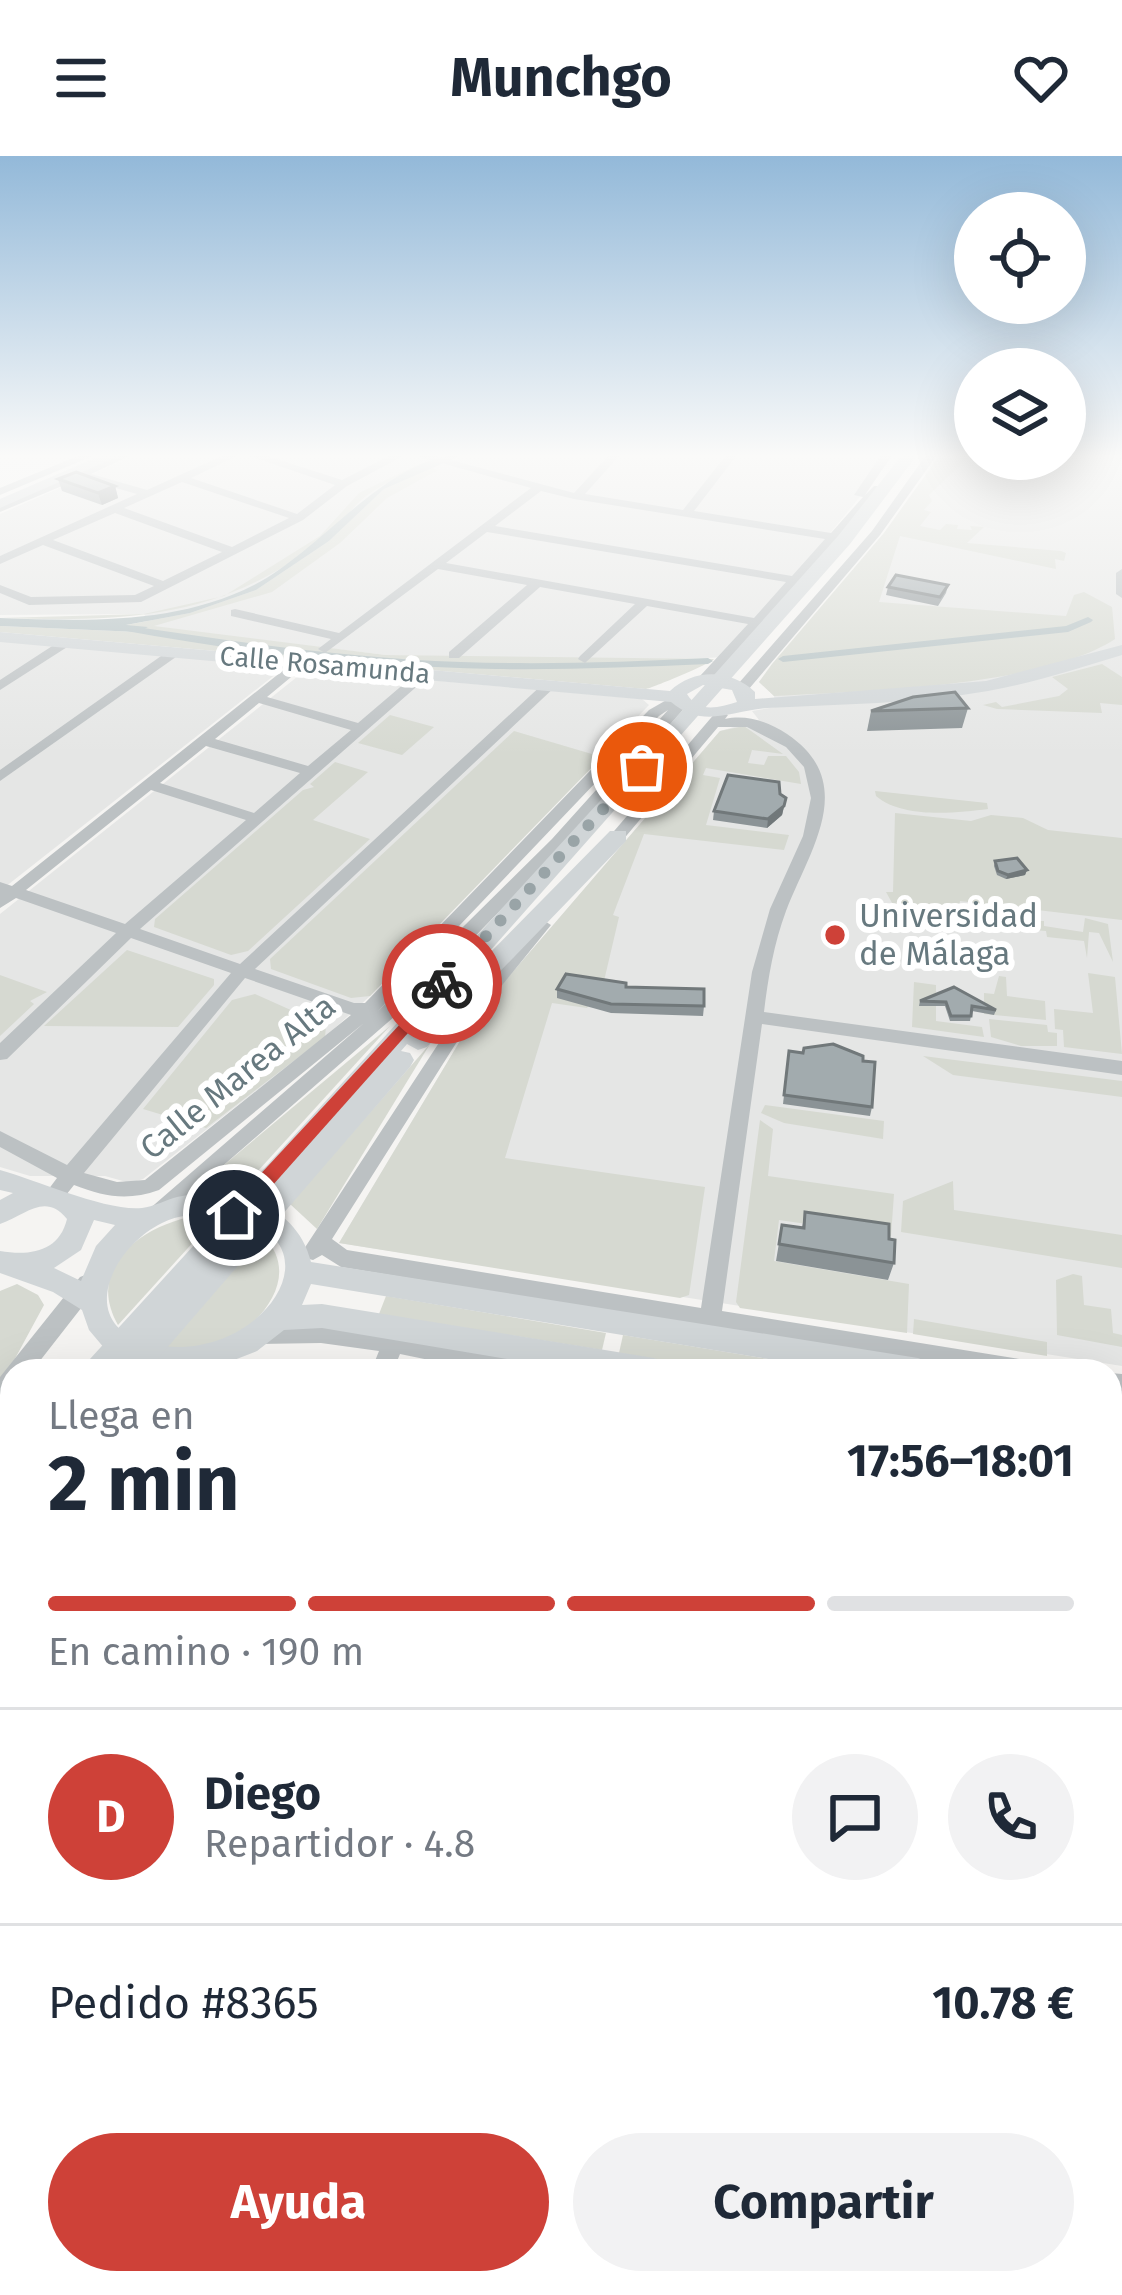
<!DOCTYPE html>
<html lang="es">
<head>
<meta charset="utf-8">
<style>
	body { margin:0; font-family:"Fira Sans",sans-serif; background:#f2f2f3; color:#1f2937; height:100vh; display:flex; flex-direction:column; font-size:45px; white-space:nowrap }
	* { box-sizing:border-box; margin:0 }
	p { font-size:39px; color:#747a83 }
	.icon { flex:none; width:66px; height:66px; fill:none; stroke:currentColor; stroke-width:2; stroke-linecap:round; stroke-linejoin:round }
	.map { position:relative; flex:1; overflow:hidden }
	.panel { position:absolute; left:0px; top:1203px; width:1122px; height:936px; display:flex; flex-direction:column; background:#fff; border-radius:36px 36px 0 0; box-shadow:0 12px 48px #0002 }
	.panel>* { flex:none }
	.fabs { position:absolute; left:954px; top:36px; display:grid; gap:24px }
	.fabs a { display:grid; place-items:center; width:132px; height:132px; border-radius:50%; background:#fff; box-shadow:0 12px 48px #0002; font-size:60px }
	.pin { position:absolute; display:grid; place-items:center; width:102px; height:102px; color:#fff; margin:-51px; border:6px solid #fff; border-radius:50%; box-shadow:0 3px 12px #0007 }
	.courier { position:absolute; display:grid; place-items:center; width:120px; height:120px; margin:-60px; border:9px solid #ce4138; border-radius:50%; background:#fff; color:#222; box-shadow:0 3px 15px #0007 }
	.overview em { font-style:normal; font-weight:700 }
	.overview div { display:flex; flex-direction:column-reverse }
	.overview { display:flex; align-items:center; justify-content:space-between; height:204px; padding:0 48px }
	h1 { font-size:78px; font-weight:700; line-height:90px }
	.bar { display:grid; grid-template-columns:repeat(4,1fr); gap:18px 12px; align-content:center; height:144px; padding:0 48px }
	.bar i { height:15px; border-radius:9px; background:#e0e1e3 }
	.bar .current { background:#ce4138 }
	.bar p { grid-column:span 4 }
	.line { display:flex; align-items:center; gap:30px; padding:0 48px; border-top:3px solid #e0e1e3 }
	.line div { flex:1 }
	.round { display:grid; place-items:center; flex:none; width:126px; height:126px; border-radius:63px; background:#f2f2f3 }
	.primary-button { display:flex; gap:24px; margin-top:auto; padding:24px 48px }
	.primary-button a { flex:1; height:138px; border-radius:72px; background:#ce4138; color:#fff; font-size:48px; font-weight:700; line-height:138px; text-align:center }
	.primary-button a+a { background:#f2f2f3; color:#1f2937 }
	header { display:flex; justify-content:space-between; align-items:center; height:156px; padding:0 48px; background:#fff; font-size:54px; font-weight:700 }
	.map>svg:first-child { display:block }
	.built { fill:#e5e6e5 }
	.green { fill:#d6d9d1 }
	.water { fill:#b3c0c2 }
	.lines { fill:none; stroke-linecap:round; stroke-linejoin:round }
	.canal { fill:#b3c0c2; fill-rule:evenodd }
	.minor { fill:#bcc1c3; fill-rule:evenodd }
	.major { fill:#d0d5d7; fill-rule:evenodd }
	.highway { fill:#d0d5d7; fill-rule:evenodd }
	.wall { fill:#8b9396 }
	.shaded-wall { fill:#71787a }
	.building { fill:#a2abae; stroke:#71787a; stroke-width:3 }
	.route { fill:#ce4138 }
	.done { stroke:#99a4a7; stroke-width:12; stroke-dasharray:0 21.6 }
	.poi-dot { fill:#ce4138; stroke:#fff; stroke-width:4.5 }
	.labels { text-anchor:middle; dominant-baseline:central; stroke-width:12; stroke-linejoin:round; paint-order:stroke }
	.far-street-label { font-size:27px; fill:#67797f; stroke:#fff }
	.poi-label { font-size:33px; fill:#67797f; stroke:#fff; text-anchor:start }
	.street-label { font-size:33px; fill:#67797f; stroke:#fff }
</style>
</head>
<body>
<header><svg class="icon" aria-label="menu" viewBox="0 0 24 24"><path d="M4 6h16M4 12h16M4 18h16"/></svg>Munchgo<svg class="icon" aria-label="heart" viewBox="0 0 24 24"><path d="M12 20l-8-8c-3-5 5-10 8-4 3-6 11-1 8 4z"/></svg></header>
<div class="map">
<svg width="1122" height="2139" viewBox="0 0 1122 2139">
	<rect width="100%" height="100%" fill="#f5f4f2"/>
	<g class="built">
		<path d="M136,299H894L729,501L632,505L386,499L152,471L144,458L0,459V358Z"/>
		<path d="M940,299H1122V1210L339,1087L475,860L720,575L759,564L752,555L775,551L774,540L759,526L884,377Z"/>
		<path d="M0,484L286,510L0,735Z"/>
		<path d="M307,513L642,543L649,549L370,840L325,881L143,1023L130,1027L105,1020H30L0,1011V758Z"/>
	</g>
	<g class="green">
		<path d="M940,299H971L929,339L932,345L924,354L931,356L920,370L940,374L946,368L958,369L957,373L972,374L970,370L984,371L967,387L1061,395L1066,397L1064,405L1055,403L1056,413L900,380L879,446L1066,460L1074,439L1084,436L1112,451L1115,483C1042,531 863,535 774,540L759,526L772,508L884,377Z"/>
		<path d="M419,308L425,310C402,320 378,329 360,345C347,358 336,373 322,384C220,464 124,466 0,462L144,458L224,440L320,380L359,337Z"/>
		<path d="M431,312L438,314L387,342L340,387L272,436L154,470L386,499L714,503C710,508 652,532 646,533L0,476V470L138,476V472L121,470L190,457L256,434L329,385L384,333Z"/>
		<path d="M1102,508L1122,521V549L1100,547L1102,557L997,553L983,549L996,546L1002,551L1059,540L1068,533L1052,521Z"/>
		<path d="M390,559L434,571L402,599L358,587Z"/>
		<path d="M744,570L783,598L752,594L748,607L764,609L768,600H786L799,616L801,628L706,612L703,619L720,622L706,669L789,679L784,694L644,678L613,759L619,761L604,825L587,852L552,847L505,1002L705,1031L689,1139L680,1142L339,1087L475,860L720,575Z"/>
		<path d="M514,575L602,601L370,840L351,842L271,813L270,803Z"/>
		<path d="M335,606L368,616L313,664L370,683L248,795L231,799L154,771L155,763L303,634L314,631L310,628Z"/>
		<path d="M875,635L987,647L988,653C956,657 903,663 876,640Z"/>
		<path d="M895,657L971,665L991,659L1023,662L1048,674L1122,682V764L960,745L958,756L911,750L910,755L896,754L886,736H893Z"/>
		<path d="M981,757L1005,760L1006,765H1044V770L1083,776L1085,762L1108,768L1113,806L1099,777L1089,776L1087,802L1084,785L1047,781L1046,775L968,769V762L989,769V762Z"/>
		<path d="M127,794L214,823V829L178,871L44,870Z"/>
		<path d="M1088,817L1115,821L1122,898L1064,891L1063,874L1055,873L1054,853L1093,857Z"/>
		<path d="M0,819L47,836L30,845L34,848L0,880Z"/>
		<path d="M999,820L1006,821L1007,840L1045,845L1046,864L984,858V837L994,838Z"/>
		<path d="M914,826L936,829V865L982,871L984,881L912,871Z"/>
		<path d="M255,838L293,855L289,859L299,865L305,861L326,870L325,881L206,972L143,953L232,844Z"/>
		<path d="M989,863L1047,869L1048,876L1057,877V890H1021L991,881Z"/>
		<path d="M390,870L245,1029L206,1024Z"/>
		<path d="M430,888L317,1073L290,1048Z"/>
		<path d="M923,900L1122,925V941L953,919Z"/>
		<path d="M765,949L884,965L883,983L784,967L761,957Z"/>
		<path d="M760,964L773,973L768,1020L894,1038L891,1080L779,1064L774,1105L909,1128L907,1177L740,1152L736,1146Z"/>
		<path d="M953,1025L954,1054L1122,1079V1112L901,1076L903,1045Z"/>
		<path d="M211,1058L217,1060L118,1169C81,1104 156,1061 211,1058Z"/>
		<path d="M263,1080C305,1121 257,1175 214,1191C201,1196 180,1193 165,1193Z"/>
		<path d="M1073,1118L1082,1120L1084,1149L1111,1153L1113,1177L1122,1179V1191L1057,1179L1056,1124Z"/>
		<path d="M17,1128L38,1139L44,1149L11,1210L15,1212L0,1229V1135Z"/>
		<path d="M386,1140L606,1177L602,1194L379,1158Z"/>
		<path d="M914,1163L1047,1186V1200L913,1178Z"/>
		<path d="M623,1179L841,1215H729L619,1197Z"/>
		<path d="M12,1446V1624L0,1649V1460Z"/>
		<path d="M1110,1527L1122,1530V1670L1110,1667Z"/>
	</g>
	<path class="water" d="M462,299L384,333L329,385L256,434L190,457L126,469L148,471L138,476L0,470V462C86,465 175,469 254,429C320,396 388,299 462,299Z"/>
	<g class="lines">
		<g class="canal">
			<path d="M1088,461L1093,464L1091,466L1068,476L783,506L778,503L783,500L1066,470Z"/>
			<path d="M124,469C236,486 348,502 461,506C543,509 626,506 708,502L713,505L708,508C637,511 567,514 496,513C371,511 244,497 121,474V470Z"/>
		</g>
		<g class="minor">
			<path d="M80,299H95L0,339V332Z"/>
			<path d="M117,299H132L91,318L147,334L224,299H239L191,322L297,358L335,329L247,299H264L342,324L391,299H405L347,330L303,364L141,446L29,449L0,437V429L31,441L135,439L154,430L43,389L0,408V400L137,338L81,322L0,356V349ZM182,326L289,362L232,391L124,352ZM115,357L222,396L163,425L53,384Z"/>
			<path d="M413,299H432L574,337L609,299H620L585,338L683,354L726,299H737L694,355L831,377L863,341L854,339L881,299H892L865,339L874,330H882V334L710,526L705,527L698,523L700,520L748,468L647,450L585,507L578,503L580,500L635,448L540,431L459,502H449V496L527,429L438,413L325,497L318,493L331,483L231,460V454L235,453L339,477L531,332ZM541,335L574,343L825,383L792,420L495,370ZM487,376L786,426L754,462L446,407Z"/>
			<path d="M926,299H937L880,379L748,534H738V528L872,375Z"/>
			<path d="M1122,413V442L1116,438V417Z"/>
			<path d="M63,483L75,486L0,534V524Z"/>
			<path d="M171,493L183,496L0,625V614Z"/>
			<path d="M296,504L308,507L267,541L358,567L419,515L431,518L140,773L240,808L545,526L557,529L255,813L354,847H365L649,554L677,538L689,547L564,689L410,847L157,1067H143L140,1061L364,867L159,1034C128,1045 105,1041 74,1029L62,1044H48L45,1038L57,1022L0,991V975L67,1009L231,817L131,782L7,903L0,904V887L116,777L16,742L0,752V726L12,730ZM259,547L351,574L308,610L215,583ZM668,554L552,683L378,855L659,560ZM206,590L300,617L254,657L160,627ZM151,634L246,664L125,768L26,734ZM245,822L351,859L145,1024L117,1026L84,1017Z"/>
			<path d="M721,555L728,559L725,563C747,558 769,566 787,578C860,627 809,695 786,755C774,787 768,822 764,856L1122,905V919L762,868L722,1155L1032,1205L1040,1208L1043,1215H973L341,1111L322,1099L313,1104L305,1102L302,1096L448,873L537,765L543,764L551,769L460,881L332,1083L347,1094L701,1152L752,816L770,753L803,680L811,642L804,611L786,591L747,571H718L611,698L605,700L597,695L716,556Z"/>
			<path d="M88,1118L96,1121L99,1127L96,1133L32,1215H12V1240L0,1248V1221L80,1121Z"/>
			<path d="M288,1167L357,1172L533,1205L541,1208L544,1215H483L400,1198L393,1215H371L379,1195L321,1187L258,1188L250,1186L247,1179L250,1172Z"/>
			<path d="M1110,1217L1122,1218V1238L1110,1237Z"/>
			<path d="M1110,1301L1122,1303V1325L1110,1323Z"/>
			<path d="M12,1409V1441L0,1447V1416Z"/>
			<path d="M1110,1685L1122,1687V1717L1110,1715Z"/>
			<path d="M0,1997L12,2002V2036L0,2031Z"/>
			<path d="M0,2042L12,2046V2080L0,2076Z"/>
			<path d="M57,2127H93L89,2139H53Z"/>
			<path d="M182,2127H256L261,2139H187Z"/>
			<path d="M298,2127H334L333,2139H297Z"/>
			<path d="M387,2127H423L422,2139H386Z"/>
			<path d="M453,2127H529L534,2139H458Z"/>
			<rect x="1048" y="2127" width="36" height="12"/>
		</g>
		<g class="major">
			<path d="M102,299H121L0,352V343Z"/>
			<path d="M0,476L670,535C694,512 731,513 755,536V543L986,525L1122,489V499C1078,512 1034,527 988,535C915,548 841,548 767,552C730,555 703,573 671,546L0,486ZM703,529L732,534L737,546C718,552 698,557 687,538Z"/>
			<path d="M0,1014C36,1024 108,1056 142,1052C153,1051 166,1044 177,1041C232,1030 296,1046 311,1106L918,1202L928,1206L933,1215H841L311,1128L302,1149L322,1148L654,1202L664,1206L669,1215H579L322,1172L284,1174L257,1195L211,1213L166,1215L129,1206L105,1193L89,1174L82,1154L53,1136L0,1117V1095C30,1100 59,1096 67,1063C45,1036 26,1059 0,1068V1044L13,1037L0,1034ZM226,1058C350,1084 257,1212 151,1188C74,1170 111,1092 162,1067C181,1057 205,1058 226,1058ZM94,1064L115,1069L96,1090L81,1125L54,1112L81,1094Z"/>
			<path d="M1110,1233L1122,1235V1261L1110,1259Z"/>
			<path d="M1110,1277L1122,1279V1307L1110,1305Z"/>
		</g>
		<g class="highway">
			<path d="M902,299H917L850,388L473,814L610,675H626V685L427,891L418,894L407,888L401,895L410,897L414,904L410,911L147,1215H79L663,576L838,380Z"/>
			<path d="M12,1291V1332L0,1337V1296Z"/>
			<path d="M12,1333V1375L0,1380V1337Z"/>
		</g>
	</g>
	<g class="wall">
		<path d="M58,323L115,330L118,342L102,349L62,335Z"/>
		<path d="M948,429L946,437L938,450L886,439L888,431Z"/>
		<path d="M968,552L962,572L867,575L871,555Z"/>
		<path d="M780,638L786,642L782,659L767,672L713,664L714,655Z"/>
		<path d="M995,705L1027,714L1025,719L1006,723L997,719L994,710Z"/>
		<path d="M626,831L704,850L703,860L611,857L557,842V833Z"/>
		<path d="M954,831L996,854L994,859L972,855L970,865H950L945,850H919L920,845Z"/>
		<path d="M789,895L872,951L870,960L783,948Z"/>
		<path d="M805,1056L889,1083L894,1107L888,1124L776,1105L782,1069L802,1072Z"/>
		<path d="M1110,1406L1122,1408V1530L1110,1527Z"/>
		<path d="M1119,1696L1122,1697V1863L1110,1833V1702Z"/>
	</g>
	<g class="shaded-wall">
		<path d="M115,330L118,342L102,349L98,337Z"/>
		<path d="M786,642L782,659L767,672L768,663Z"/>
		<path d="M1027,714L1025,719L1006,723L1008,719Z"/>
	</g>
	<g class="building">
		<path d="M76,316L115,330L98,337L58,323Z"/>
		<path d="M896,419L948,429L940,441L888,431Z"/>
		<path d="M955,536L968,552L871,555L913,541Z"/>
		<path d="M728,619L779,626L780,638L786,642L784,650L768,663L714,655Z"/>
		<path d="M1017,702L1027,714L1008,719L998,715L995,705Z"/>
		<path d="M566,818L626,827V831L704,833V850L611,848L557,833Z"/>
		<path d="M954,831L996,854L972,850L971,860H951L946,846L920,845Z"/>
		<path d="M833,888L863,900V905L875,906L872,951L784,939L789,895L803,897L804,892Z"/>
		<path d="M805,1056L889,1068V1083L895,1084L894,1107L779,1088L782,1069L804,1072Z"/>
		<path d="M1110,1406L1122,1408V1498L1110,1496Z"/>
	</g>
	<linearGradient id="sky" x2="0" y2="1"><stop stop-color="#93b9d9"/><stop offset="0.5" stop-color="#fafaf9"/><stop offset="1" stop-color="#fafaf9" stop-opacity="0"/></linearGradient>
	<rect width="1122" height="599" fill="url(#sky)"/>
	<path class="route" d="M442,823L448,824V832L241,1065H227V1054Z"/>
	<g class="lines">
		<path class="done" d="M442,828L642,611"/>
	</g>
	<circle class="poi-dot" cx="835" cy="779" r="12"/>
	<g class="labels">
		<g class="far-street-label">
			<text transform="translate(325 509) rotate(5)">Calle Rosamunda</text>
		</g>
		<g class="poi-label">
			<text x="859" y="760">Universidad<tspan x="859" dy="38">de Málaga</tspan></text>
		</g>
		<g class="street-label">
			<text transform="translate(238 921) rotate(-39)">Calle Marea Alta</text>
		</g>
	</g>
</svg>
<div class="fabs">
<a><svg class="icon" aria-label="locate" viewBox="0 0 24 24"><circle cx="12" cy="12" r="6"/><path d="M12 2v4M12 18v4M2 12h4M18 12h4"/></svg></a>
<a><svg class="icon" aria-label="layers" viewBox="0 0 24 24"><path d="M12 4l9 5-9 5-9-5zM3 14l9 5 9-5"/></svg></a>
</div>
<div class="pin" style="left:642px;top:611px;background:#ea580c"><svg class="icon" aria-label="bag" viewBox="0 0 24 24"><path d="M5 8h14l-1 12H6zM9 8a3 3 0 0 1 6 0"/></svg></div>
<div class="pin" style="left:234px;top:1059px;background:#1f2937"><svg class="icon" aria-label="home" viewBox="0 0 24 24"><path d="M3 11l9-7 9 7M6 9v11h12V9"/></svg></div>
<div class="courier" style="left:442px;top:828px"><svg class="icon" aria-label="bike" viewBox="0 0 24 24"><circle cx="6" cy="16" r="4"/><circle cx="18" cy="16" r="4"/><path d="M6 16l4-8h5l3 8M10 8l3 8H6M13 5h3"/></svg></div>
<section class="panel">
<div class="overview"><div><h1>2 min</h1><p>Llega en</p></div><em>17:56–18:01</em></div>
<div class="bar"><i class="current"></i><i class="current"></i><i class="current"></i><i></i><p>En camino · 190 m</p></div>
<div class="line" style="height:216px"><b class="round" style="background:#ce4138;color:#fff">D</b><div><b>Diego</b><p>Repartidor · 4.8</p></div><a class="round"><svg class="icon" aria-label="chat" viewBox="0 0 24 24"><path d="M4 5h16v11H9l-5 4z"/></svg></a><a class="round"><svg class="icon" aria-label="phone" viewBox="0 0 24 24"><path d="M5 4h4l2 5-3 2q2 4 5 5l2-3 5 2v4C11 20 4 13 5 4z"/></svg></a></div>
<div class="line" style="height:156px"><div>Pedido #8365</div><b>10.78 €</b></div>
<div class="primary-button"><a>Ayuda</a><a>Compartir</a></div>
</section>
</div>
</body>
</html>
